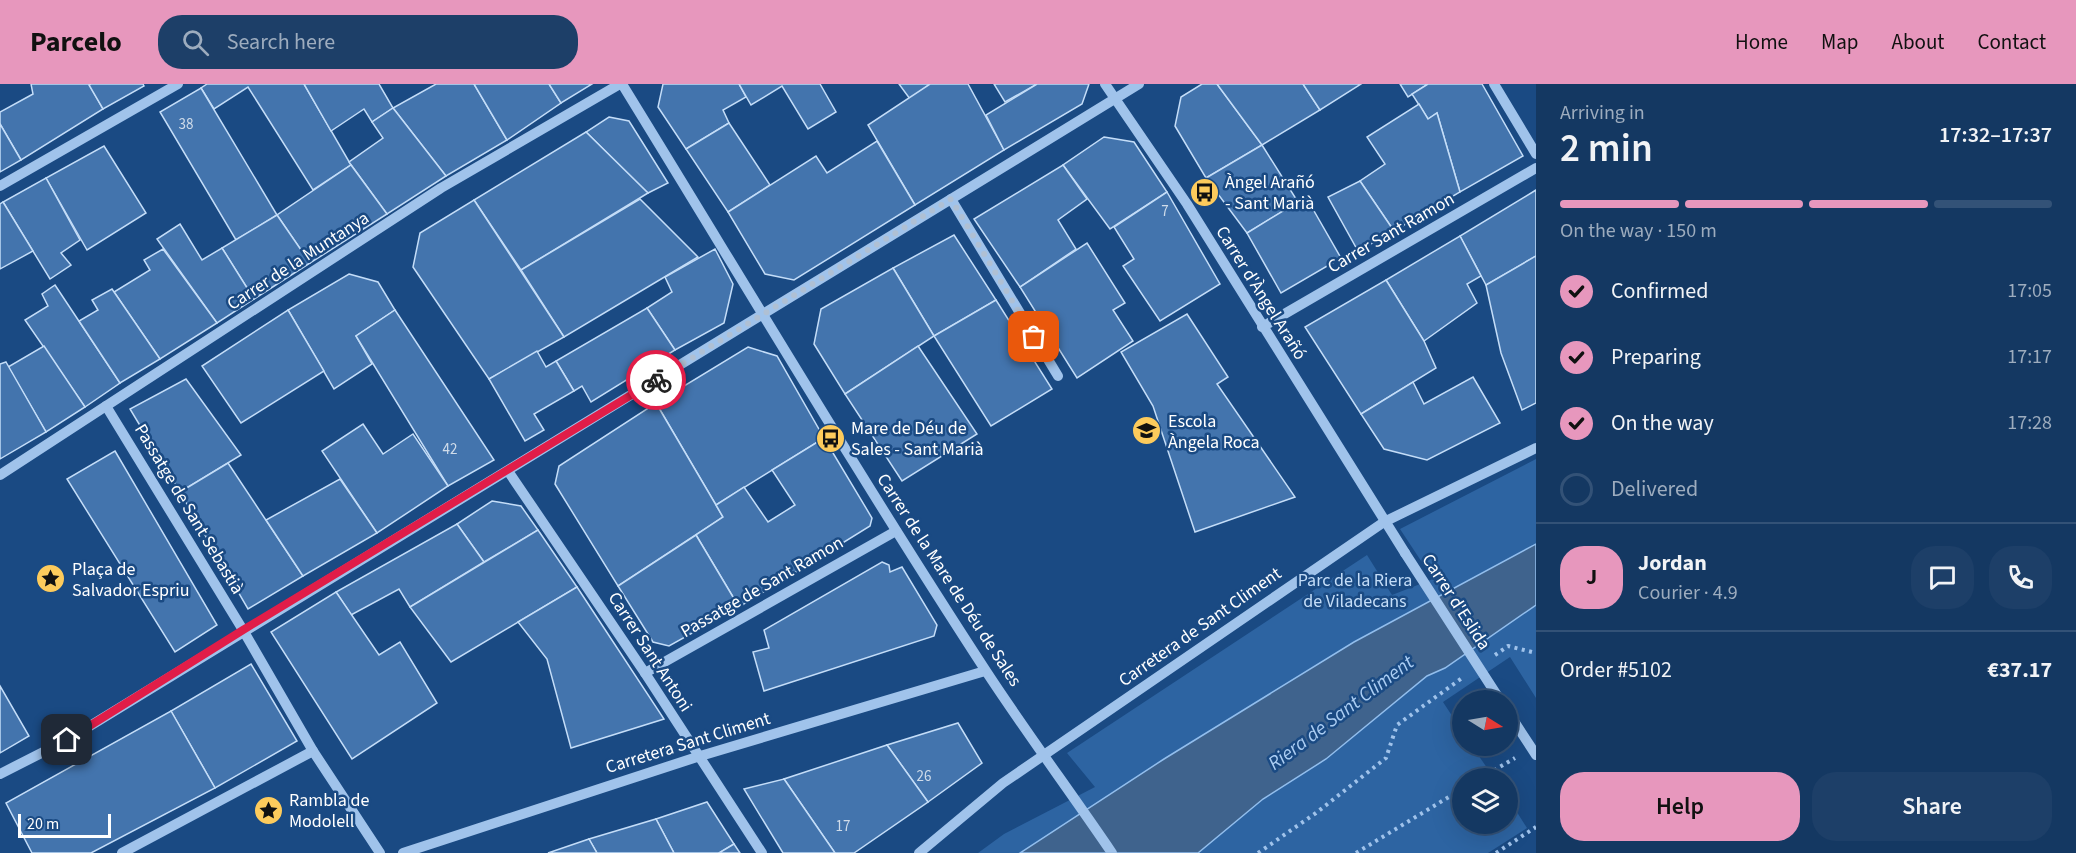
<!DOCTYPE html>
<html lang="en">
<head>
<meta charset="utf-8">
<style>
	body { margin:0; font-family:"Source Sans 3",sans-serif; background:#1d3f68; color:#f1f3f6; height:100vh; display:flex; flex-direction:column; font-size:22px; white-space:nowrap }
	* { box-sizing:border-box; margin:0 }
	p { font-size:20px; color:#9dacbe }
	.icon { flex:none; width:33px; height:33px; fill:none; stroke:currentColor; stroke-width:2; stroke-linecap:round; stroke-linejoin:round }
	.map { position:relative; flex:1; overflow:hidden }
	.drawer { display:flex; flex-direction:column; background:#143862; width:540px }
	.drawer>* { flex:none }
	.needle { width:39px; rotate:101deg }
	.tools { position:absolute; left:1452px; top:606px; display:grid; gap:12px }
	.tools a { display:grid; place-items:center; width:66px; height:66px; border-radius:50%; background:#143862; box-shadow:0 6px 24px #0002,0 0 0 2px #335277; font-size:30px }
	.scale { position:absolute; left:18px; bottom:15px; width:93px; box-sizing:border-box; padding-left:6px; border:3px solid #fff; border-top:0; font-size:16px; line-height:21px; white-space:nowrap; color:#fff; -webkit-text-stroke:4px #1a4a83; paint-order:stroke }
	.pin { position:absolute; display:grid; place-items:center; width:51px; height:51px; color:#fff; margin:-26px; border-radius:12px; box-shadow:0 3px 9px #0006 }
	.courier { position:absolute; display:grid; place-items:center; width:60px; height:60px; margin:-30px; border:4px solid #e11d48; border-radius:50%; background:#fff; color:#222; box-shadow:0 2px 8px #0007 }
	.head em { font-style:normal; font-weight:600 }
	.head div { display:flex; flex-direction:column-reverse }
	.head { display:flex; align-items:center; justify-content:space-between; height:102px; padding:0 24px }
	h1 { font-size:39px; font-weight:600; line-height:45px }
	.bar { display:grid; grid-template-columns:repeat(4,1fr); gap:9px 6px; align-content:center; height:72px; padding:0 24px }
	.bar i { height:8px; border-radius:4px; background:#335277 }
	.bar .active { background:#e797bd }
	.bar p { grid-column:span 4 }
	.line { display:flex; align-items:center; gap:15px; padding:0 24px; border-top:2px solid #335277 }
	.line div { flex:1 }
	.round { display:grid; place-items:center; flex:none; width:63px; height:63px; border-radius:24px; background:#1d3f68 }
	ol { padding:0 24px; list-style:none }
	li { display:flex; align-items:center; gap:18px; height:66px }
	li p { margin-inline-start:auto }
	li .icon { padding:6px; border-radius:50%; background:#e797bd; color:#111; stroke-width:4 }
	li:last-child { color:#9dacbe }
	li i { width:33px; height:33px; border:3px solid #335277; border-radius:50% }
	.action { display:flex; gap:12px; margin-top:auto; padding:12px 24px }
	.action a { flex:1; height:69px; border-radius:24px; background:#e797bd; color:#111; font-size:24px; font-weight:600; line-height:69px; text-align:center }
	.action a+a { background:#1d3f68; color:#f1f3f6 }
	header { display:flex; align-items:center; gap:36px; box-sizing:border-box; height:84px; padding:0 30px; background:#e797bd; color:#111 }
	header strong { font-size:28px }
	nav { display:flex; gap:33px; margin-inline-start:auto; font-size:21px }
	.search { width:420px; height:54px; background:#1d3f68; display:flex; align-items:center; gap:15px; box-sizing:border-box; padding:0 21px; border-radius:24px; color:#9dacbe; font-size:22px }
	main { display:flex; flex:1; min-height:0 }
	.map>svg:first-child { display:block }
	.green { fill:#2d64a2 }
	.water { fill:#3f638d; stroke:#92beed; stroke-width:1.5 }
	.building { fill:#4374ad; stroke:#c4ddf8; stroke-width:1.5 }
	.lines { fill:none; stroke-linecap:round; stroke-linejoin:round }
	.path { stroke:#a0c3eb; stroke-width:4; stroke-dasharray:3 4.5; stroke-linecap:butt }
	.minor { stroke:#a0c3eb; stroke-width:10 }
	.minor-bridge { stroke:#a0c3eb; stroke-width:10 }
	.done { stroke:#afc0d4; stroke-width:6; stroke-dasharray:0 10.8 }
	.route { stroke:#e11d48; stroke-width:8 }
	.labels { text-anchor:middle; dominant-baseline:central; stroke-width:5; stroke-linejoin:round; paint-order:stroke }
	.number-label { font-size:15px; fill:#d0dcea }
	.poi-label { font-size:18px; fill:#fff; stroke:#1a4a83; text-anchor:start }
	.street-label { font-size:18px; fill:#fff; stroke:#1a4a83 }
	.park-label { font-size:18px; fill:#c4ddf8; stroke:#1a4a83 }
	.water-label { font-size:20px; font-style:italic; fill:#abcdf3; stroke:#1a4a83 }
</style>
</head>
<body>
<header>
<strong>Parcelo</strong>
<div class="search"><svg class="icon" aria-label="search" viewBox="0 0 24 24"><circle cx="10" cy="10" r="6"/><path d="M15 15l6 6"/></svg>Search here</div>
<nav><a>Home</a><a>Map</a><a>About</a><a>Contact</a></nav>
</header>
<main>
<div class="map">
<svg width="1536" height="769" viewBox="0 0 1536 769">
	<rect width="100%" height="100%" fill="#1a4a83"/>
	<path class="green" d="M1536,375V614L1510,573L1443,618L1462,647V662H1472L1494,694H1462V740H1508V714L1527,744L1488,769H978L1004,750L1095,703L1067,669L1367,471L1392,511L1433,495L1400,445Z"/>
	<path class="water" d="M1536,460V521L1445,584L1427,592L1326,675L1263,715L1198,769H1020L1164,675L1354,558Z"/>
	<g class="building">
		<path d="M31,0H89L103,25L21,76L0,40V28L33,10Z"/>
		<path d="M91,0H143L144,2L103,25L89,1Z"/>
		<path d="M207,0H304L351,81L313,106L248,3L214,25L201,4Z"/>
		<path d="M304,0H379L393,24L372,38L364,25L331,47Z"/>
		<path d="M436,0H474L507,56L446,92L393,24Z"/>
		<path d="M474,0H549L561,19L507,56Z"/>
		<path d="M549,0H592L561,19Z"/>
		<path d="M663,0H739L746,13L723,26L729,39L686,65L658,23Z"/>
		<path d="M739,0H820L836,28L808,45L782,2L751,21Z"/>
		<path d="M899,0H930L910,15Z"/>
		<path d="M930,0H968L1004,66L915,121L868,41Z"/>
		<path d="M994,0H1037L1005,18Z"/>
		<path d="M1037,0H1089L1082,20L1004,66L986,31Z"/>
		<path d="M1202,0H1217L1262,61L1206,94L1175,42L1181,13Z"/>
		<path d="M1217,0H1303L1320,26L1262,61Z"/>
		<path d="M1303,0H1361L1320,26Z"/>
		<path d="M1400,0H1428L1408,13Z"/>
		<path d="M1428,0H1482L1523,72L1460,108L1437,29L1428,35L1412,10Z"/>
		<path d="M201,4L277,131L236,156L160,28Z"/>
		<path d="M1419,20L1428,35L1437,29L1460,108L1394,147L1360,97L1385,80L1367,53Z"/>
		<path d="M393,24L446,92L387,130L349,78L383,54L372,38Z"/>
		<path d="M609,33L629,37L668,99L648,109L586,48Z"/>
		<path d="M729,39L770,101L728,128L686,65Z"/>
		<path d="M0,40L21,76L0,88Z"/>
		<path d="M586,48L648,109L521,186L474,116Z"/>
		<path d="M1104,53L1134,58L1167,108L1110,145L1063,81Z"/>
		<path d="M877,57L915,121L794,196L765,190L728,128L816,72L827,89Z"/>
		<path d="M1262,61L1298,118L1247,149L1206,94Z"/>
		<path d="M104,62L146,129L87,166L46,94Z"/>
		<path d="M351,81L387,130L310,179L277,131Z"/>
		<path d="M1063,81L1087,115L1058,136L1076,165L1020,203L974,135Z"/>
		<path d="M46,94L80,156L61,169L71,181L50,195L3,118Z"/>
		<path d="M1360,97L1394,147L1358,167L1328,113Z"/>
		<path d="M1536,106V172L1486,201L1460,152Z"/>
		<path d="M1167,108L1220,200L1160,237L1123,182L1134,175L1114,143Z"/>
		<path d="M1306,113L1341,174L1281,209L1247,149Z"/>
		<path d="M640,115L698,173L564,253L521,186Z"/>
		<path d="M474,116L564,253L489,295L413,183L420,149Z"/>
		<path d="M3,118L33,167L0,185V120Z"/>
		<path d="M277,131L310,179L254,215L222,164Z"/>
		<path d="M180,140L202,176L222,164L254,215L217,239L157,155Z"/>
		<path d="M954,151L996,216L934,252L893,184Z"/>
		<path d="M1460,152L1481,192L1467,200L1477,219L1424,257L1386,196Z"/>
		<path d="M1087,159L1125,219L1113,226L1133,257L1077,294L1020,203Z"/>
		<path d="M163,165L217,239L160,275L114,208L150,186L144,176Z"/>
		<path d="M715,165L733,200L724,239L675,266L647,224L672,208L665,193Z"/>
		<path d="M1536,172V319L1522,326L1501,269L1486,201Z"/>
		<path d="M893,184L934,252L845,310L814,260L821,225Z"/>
		<path d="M349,190L378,198L395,226L356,252L372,280L334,305L288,226Z"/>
		<path d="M1386,196L1424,257L1436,284L1361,330L1305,243Z"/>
		<path d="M55,201L120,299L85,323L25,236L48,222L42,210Z"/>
		<path d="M112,205L160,275L120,299L79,237L98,226L92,216Z"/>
		<path d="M996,216L1052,305L991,342L934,252Z"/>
		<path d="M647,224L675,266L591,318L582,302L574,307L556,277Z"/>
		<path d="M288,226L324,287L241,339L202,282Z"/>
		<path d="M395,226L494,376L448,402L356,252Z"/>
		<path d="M1187,230L1228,293L1217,300L1295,413L1195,448L1153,322L1121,268Z"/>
		<path d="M44,262L85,323L46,348L8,283Z"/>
		<path d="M918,262L977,350L902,397L845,310Z"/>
		<path d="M748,263L777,272L824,354L716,421L656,319Z"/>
		<path d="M537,267L546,283L556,277L574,307L534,330L544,346L525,357L489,295Z"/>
		<path d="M6,278L46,348L0,375V280Z"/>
		<path d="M1473,293L1500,339L1427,376L1384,365L1361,330L1413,298L1424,320Z"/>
		<path d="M186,295L241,371L180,408L130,325Z"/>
		<path d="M656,319L723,433L618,502L555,400L559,382Z"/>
		<path d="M363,340L383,370L413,350L448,402L377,449L322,367Z"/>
		<path d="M824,354L872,434L870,442L739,523L696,451L723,433L716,421L744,403L768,438L795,421L772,386Z"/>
		<path d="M115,367L217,541L175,568L67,395Z"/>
		<path d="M228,379L303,492L248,525L180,408Z"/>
		<path d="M340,395L377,449L303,492L266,436Z"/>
		<path d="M492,417L521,422L538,446L484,478L457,440Z"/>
		<path d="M457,440L484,478L410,523L399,505L351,531L336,508Z"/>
		<path d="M538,446L577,503L451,578L410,523Z"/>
		<path d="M696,451L739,523L669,562L653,558L618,502Z"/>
		<path d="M882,478L889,481L890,488L902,483L937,541L934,552L764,607L753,568L769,564L764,546Z"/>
		<path d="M577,503L664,635L571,664L547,575L518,538Z"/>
		<path d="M336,508L379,571L400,558L437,619L352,675L271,548Z"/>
		<path d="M251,580L297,657L215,704L171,627Z"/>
		<path d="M0,602L29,652L0,669Z"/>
		<path d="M171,627L215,704L91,769H32L6,719Z"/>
		<path d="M958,639L982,679L928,718L887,661Z"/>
		<path d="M887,661L928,718L854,769H835L784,695Z"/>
		<path d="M784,695L835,769H783L744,705Z"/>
		<path d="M707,718L734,760L719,769H674L656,735Z"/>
		<path d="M656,735L674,769H597L589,755Z"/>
		<path d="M589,755L597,769H548Z"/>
		<path d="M734,760L740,769H719Z"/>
	</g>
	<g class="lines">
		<g class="path">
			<path d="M1495,571L1508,562L1536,569"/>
			<path d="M1481,694L1515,674"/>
			<path d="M1258,769L1316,729L1386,674L1397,641L1462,594"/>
			<path d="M1356,769L1462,705"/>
			<path d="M1496,769L1536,743"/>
		</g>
		<g class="minor">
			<path d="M622,0C742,195 859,392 984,584C1025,647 1070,707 1112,769"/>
			<path d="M1105,0L1187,120L1405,469"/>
			<path d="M1494,0L1536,70"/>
			<path d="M0,102L178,0"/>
			<path d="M951,115L1058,292"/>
			<path d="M1262,243L1536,84"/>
			<path d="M106,322L243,546L313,667L122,769"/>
			<path d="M508,387L645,589L762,769"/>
			<path d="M0,391L441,104L620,0"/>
			<path d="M645,589L896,447"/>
			<path d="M1508,628L1536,671"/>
			<path d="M313,667L380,769"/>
			<path d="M0,690L67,656L1139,0"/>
			<path d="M403,769L697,673L985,587"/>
			<path d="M919,769L1003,699L1384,438L1536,364"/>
		</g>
		<path class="minor-bridge" d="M1405,469L1500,616"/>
	</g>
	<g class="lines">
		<path class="done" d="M656,296L951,115L1034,253"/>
		<path class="route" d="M67,656L243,546L656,296"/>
	</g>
	<defs>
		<symbol id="bus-disc" viewBox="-11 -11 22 22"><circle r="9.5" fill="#fdcb5c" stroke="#1a4a83"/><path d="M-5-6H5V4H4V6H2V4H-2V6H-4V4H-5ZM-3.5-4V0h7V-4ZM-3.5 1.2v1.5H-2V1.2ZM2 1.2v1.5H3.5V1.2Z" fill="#111"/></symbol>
		<symbol id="school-disc" viewBox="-11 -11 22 22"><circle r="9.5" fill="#fdcb5c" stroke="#1a4a83"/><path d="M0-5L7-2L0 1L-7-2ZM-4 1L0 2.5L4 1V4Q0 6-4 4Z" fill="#111"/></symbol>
		<symbol id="sight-disc" viewBox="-11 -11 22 22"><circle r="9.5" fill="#fdcb5c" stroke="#1a4a83"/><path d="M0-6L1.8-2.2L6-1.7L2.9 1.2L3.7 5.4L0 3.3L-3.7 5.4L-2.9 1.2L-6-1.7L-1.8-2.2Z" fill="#111"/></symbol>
	</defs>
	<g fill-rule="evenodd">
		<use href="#bus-disc" x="1188" y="92" width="33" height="33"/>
		<use href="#school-disc" x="1130" y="330" width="33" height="33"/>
		<use href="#bus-disc" x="814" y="338" width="33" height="33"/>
		<use href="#sight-disc" x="34" y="478" width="33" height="33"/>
		<use href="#sight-disc" x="252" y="710" width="33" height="33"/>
	</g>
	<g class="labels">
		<g class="number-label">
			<text x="186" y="40">38</text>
			<text x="1165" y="127">7</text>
			<text x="450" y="365">42</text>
			<text x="924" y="692">26</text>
			<text x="843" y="742">17</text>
		</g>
		<g class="poi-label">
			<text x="1225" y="98">Àngel Arañó<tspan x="1225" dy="21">- Sant Marià</tspan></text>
			<text x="1168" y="337">Escola<tspan x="1168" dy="21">Àngela Roca</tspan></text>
			<text x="851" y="344">Mare de Déu de<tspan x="851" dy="21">Sales - Sant Marià</tspan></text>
			<text x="72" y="485">Plaça de<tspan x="72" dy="21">Salvador Espriu</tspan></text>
			<text x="289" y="716">Rambla de<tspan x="289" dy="21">Modolell</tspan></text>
		</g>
		<g class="street-label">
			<text transform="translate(1391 149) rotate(-30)">Carrer Sant Ramon</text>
			<text transform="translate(298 177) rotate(-33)">Carrer de la Muntanya</text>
			<text transform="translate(1261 209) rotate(58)">Carrer d'Àngel Arañó</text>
			<text transform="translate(189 425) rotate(59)">Passatge de Sant Sebastià</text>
			<text transform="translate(949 496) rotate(57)">Carrer de la Mare de Déu de Sales</text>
			<text transform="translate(762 503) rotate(-30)">Passatge de Sant Ramon</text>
			<text transform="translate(1456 518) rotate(57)">Carrer d'Eslida</text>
			<text transform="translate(1200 543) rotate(-35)">Carretera de Sant Climent</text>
			<text transform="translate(650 568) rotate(57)">Carrer Sant Antoni</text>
			<text transform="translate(688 659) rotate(-17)">Carretera Sant Climent</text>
		</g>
		<g class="park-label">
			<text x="1355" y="496">Parc de la Riera<tspan x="1355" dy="21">de Viladecans</tspan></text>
		</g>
		<g class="water-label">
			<text transform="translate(1341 629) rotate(-37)">Riera de Sant Climent</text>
		</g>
	</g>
</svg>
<div class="tools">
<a><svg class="needle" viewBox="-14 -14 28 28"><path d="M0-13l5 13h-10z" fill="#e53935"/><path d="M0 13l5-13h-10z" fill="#9dacbe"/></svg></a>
<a><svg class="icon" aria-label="layers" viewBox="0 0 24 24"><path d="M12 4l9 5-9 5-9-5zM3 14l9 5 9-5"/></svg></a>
</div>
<div class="scale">20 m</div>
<div class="pin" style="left:1034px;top:253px;background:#ea580c"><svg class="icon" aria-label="bag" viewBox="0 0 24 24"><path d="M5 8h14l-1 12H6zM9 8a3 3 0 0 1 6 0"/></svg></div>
<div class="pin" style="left:67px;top:656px;background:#1f2937"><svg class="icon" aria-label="home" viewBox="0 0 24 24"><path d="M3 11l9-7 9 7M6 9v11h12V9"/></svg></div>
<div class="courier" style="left:656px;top:296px"><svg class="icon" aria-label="bike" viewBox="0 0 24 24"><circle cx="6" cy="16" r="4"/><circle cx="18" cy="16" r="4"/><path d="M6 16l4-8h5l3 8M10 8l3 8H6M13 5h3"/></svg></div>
</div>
<section class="drawer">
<div class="head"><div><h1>2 min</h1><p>Arriving in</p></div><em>17:32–17:37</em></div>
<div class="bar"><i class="active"></i><i class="active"></i><i class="active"></i><i></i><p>On the way · 150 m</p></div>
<ol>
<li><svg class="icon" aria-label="check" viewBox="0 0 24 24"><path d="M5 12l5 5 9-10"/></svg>Confirmed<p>17:05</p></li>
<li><svg class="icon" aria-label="check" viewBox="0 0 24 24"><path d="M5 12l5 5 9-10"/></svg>Preparing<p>17:17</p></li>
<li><svg class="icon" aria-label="check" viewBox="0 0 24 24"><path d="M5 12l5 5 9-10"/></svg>On the way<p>17:28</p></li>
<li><i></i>Delivered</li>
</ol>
<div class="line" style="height:108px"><b class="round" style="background:#e797bd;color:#111">J</b><div><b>Jordan</b><p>Courier · 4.9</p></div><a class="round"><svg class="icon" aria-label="chat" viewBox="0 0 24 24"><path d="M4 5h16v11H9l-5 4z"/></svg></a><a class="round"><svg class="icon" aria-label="phone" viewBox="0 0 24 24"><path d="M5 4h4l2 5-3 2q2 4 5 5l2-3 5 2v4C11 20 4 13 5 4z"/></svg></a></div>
<div class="line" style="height:78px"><div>Order #5102</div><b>€37.17</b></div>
<div class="action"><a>Help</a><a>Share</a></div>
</section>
</main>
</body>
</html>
